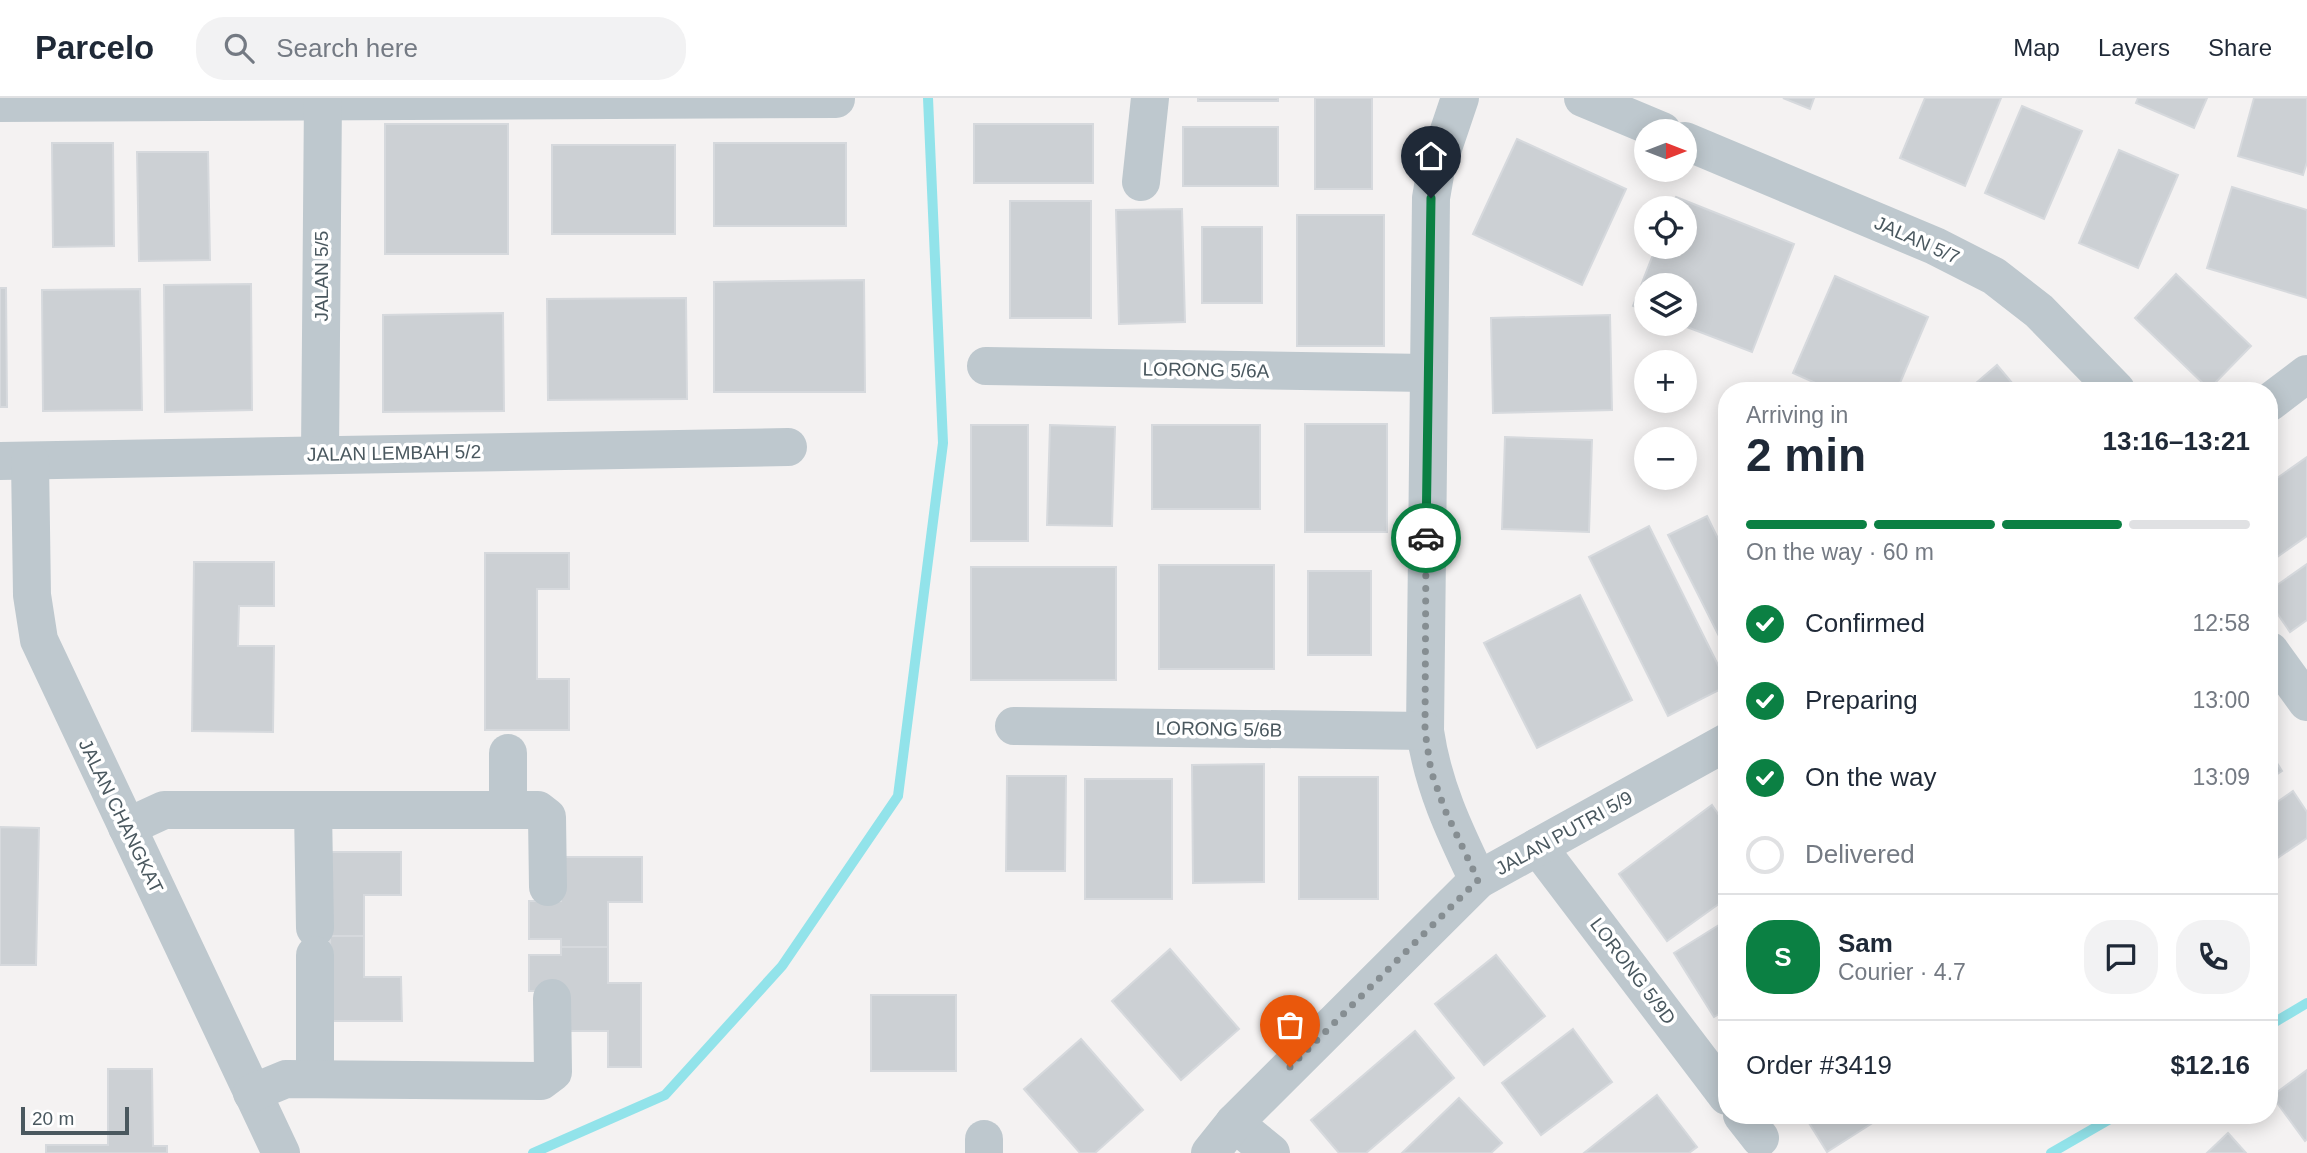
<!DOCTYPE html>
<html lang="en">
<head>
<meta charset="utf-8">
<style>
	body { margin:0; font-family:Helvetica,sans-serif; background:#f2f2f3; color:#1f2937; height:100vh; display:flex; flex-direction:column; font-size:26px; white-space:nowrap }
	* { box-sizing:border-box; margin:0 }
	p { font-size:23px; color:#747a83 }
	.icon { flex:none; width:38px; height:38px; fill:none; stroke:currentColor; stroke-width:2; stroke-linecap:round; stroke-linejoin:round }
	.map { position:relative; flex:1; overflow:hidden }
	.side { position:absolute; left:1718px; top:284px; width:560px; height:742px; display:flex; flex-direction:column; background:#fff; border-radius:28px; box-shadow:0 4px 18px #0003 }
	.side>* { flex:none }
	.needle { width:46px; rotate:90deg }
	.buttons { position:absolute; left:1634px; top:21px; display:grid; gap:14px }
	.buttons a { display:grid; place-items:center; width:63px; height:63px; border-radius:50%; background:#fff; box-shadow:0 4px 18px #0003; font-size:35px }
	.scale { position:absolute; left:21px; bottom:18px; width:108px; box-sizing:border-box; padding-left:7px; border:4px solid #4a585f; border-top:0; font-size:19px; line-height:24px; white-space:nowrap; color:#4a585f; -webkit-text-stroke:5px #fff; paint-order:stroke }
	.pin { position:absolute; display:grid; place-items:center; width:60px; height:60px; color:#fff; margin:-72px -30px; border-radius:50% 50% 50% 0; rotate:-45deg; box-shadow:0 0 7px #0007 }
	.pin .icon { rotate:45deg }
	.courier { position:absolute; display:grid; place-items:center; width:70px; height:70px; margin:-35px; border:5px solid #0b8043; border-radius:50%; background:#fff; color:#222; box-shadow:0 2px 9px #0007 }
	.headline em { font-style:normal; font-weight:600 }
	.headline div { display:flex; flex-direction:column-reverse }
	.headline { display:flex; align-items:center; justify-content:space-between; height:119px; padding:0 28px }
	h1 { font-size:46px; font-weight:600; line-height:52px }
	.bar { display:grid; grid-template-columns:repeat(4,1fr); gap:10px 7px; align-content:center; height:84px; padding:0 28px }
	.bar i { height:9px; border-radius:5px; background:#e0e1e3 }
	.bar .selected { background:#0b8043 }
	.bar p { grid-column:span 4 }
	.line { display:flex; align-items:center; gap:18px; padding:0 28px; border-top:2px solid #e0e1e3 }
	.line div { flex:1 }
	.round { display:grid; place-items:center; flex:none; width:74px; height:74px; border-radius:28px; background:#f2f2f3 }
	ol { padding:0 28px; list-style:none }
	li { display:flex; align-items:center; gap:21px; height:77px }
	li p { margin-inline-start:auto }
	li .icon { padding:7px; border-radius:50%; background:#0b8043; color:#fff; stroke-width:4 }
	li:last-child { color:#747a83 }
	li i { width:38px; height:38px; border:4px solid #e0e1e3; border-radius:50% }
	header { display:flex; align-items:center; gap:42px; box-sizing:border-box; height:98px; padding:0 35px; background:#fff; border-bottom:2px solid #e0e1e3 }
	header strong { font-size:33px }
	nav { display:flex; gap:38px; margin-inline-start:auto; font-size:24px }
	.search { width:490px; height:63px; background:#f2f2f3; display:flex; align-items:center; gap:18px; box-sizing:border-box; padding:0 24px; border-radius:28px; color:#747a83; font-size:26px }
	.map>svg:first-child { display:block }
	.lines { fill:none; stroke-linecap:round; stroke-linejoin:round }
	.stream { stroke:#92e3ea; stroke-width:10 }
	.building { fill:#ccd0d4; stroke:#d6d9dd; stroke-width:2 }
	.minor { stroke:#bec8ce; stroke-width:38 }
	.done { stroke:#868e92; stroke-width:7; stroke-dasharray:0 12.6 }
	.route { stroke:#0b8043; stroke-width:9 }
	.labels { text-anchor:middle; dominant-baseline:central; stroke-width:7; stroke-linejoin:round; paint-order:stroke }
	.street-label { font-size:19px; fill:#4a585f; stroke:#fff }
</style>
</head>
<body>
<header>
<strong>Parcelo</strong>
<div class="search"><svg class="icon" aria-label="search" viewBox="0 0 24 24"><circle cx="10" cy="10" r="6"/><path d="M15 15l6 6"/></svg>Search here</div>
<nav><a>Map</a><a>Layers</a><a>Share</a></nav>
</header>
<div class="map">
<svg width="2307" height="1055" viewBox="0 0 2307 1055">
	<rect width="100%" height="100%" fill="#f4f2f2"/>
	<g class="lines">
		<g class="stream">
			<path d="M2270,927L2307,905"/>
			<path d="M533,1055L665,997L782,868L898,698L943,345L928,0"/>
			<path d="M2051,1055L2117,1017"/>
		</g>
	</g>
	<g class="building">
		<rect x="1198" y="0" width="80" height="3"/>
		<rect x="1315" y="0" width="57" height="91"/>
		<path d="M1783,0H1814L1810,11Z"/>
		<path d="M1925,0H2001L1965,88L1900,60Z"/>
		<path d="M2138,0H2207L2194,30L2136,5Z"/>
		<path d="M2254,0H2307V64L2303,77L2238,58Z"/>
		<path d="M2022,8L2082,33L2044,121L1985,95Z"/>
		<rect x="385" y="26" width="123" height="130"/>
		<rect x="974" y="26" width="119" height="59"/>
		<rect x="1183" y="29" width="95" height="59"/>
		<path d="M1517,41L1626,91L1582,187L1473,136Z"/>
		<path d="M52,45H113L114,148L53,149Z"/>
		<rect x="714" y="45" width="132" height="83"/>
		<rect x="552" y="47" width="123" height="89"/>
		<path d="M2119,52L2178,77L2138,170L2079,145Z"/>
		<path d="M137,54H208L210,162L139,163Z"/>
		<path d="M2232,89L2307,112V200L2207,170Z"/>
		<path d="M1676,99L1794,146L1752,254L1679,226H1685V187H1647V213L1633,208L1656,149H1685V110H1671Z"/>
		<rect x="1010" y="103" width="81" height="117"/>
		<path d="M1182,111L1185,224L1119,226L1116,112Z"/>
		<rect x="1297" y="117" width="87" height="131"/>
		<rect x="1202" y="129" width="60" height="76"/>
		<path d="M2176,176L2251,248L2209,291L2135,220Z"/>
		<path d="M1835,178L1928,219L1897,292H1831L1793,275Z"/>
		<path d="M864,182L865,294H714V184Z"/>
		<path d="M251,186L252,312L165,314L164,187Z"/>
		<path d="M0,190H6L7,309H0Z"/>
		<path d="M140,191L142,312L43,313L42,192Z"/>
		<path d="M686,200L687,301L548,302L547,201Z"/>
		<path d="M503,215L504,313L383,314V217Z"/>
		<path d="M1610,217L1612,312L1493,315L1491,220Z"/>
		<path d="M1997,267L2018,292H1968Z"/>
		<rect x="1305" y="326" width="82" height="108"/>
		<rect x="971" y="327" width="57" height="116"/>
		<path d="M1050,327L1115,329L1112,428L1047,427Z"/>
		<rect x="1152" y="327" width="108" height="84"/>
		<path d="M1505,339L1592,342L1589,434L1502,431Z"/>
		<path d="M2307,359V438L2270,464V385Z"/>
		<path d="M1707,418L1727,459V546L1724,548L1668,437Z"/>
		<path d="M1649,428L1727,585V588L1668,618L1589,459Z"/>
		<path d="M485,455H569V491H537V581H569V632H485Z"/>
		<path d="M194,464H274V508H239L238,548H274L273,634L192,633Z"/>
		<path d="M2307,466V522L2290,534L2270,505V492Z"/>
		<rect x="1159" y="467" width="115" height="104"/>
		<rect x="971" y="469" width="145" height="113"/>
		<rect x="1308" y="473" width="63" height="84"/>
		<path d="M1580,497L1632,602L1537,650L1484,545Z"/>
		<path d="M2270,654L2282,673L2270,681Z"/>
		<path d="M1264,666V784L1193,785L1192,667Z"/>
		<path d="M1007,678H1066L1065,773H1006Z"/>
		<rect x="1299" y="679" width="79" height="122"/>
		<rect x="1085" y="681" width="87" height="120"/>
		<path d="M2293,693L2307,714V740L2270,765V709Z"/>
		<path d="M1712,707L1727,729V800L1667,843L1619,776Z"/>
		<path d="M0,729L39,730L36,867H0Z"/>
		<path d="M330,754H401V797H364V838H330Z"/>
		<path d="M561,759H642V804H608V849H561V841H529V803H561Z"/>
		<path d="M1727,822V911L1714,919L1674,855Z"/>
		<path d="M330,838H364V879H401L402,923H331Z"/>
		<path d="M561,849H608V885H641V969H608V933H561V893H529V857H561Z"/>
		<path d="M1170,851L1239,931L1181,982L1112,903Z"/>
		<path d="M1496,857L1545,918L1484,967L1435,906Z"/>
		<rect x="871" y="897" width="85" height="76"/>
		<path d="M1573,931L1612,984L1541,1037L1502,985Z"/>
		<path d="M1415,933L1454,980L1366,1055H1339L1311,1022Z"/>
		<path d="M1081,941L1143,1012L1095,1055H1080L1024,991Z"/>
		<path d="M108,971H152L153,1048H167V1055H46V1047H108Z"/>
		<path d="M2307,972V1041L2305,1043L2272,998Z"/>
		<path d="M1657,997L1697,1049L1689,1055H1584Z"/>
		<path d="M1459,1000L1502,1045L1491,1055H1402Z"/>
		<path d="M1804,1017H1869L1874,1024L1827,1054Z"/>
		<path d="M2228,1035L2246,1055H2207Z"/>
	</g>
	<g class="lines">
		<g class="minor">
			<path d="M1460,0L1436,71L1431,100L1425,633C1433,688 1454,732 1478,782"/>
			<path d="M1583,0L1662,33"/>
			<path d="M0,5L836,1"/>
			<path d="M1685,43L1935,148L1994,178L2039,213L2116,292"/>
			<path d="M1141,84L1150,0"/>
			<path d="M986,268L1427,275"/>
			<path d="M2270,304L2307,276"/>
			<path d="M320,356L323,0"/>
			<path d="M0,363L788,349"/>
			<path d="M30,363L32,497L39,542L281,1055"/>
			<path d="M2270,553L2307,604"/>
			<path d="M1014,628L1425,633"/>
			<path d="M508,655V712"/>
			<path d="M313,712L315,830"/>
			<path d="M127,729L164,712H538L547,719L548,789"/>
			<path d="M1538,749L1727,998"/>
			<path d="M315,857V981"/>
			<path d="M252,995L286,981L541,983L553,974L552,900"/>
			<path d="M1742,1017L1760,1040"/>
			<path d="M1234,1025L1271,1055"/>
			<path d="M984,1041V1055"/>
			<path d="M1210,1055L1234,1025L1478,782L1727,644"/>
		</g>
	</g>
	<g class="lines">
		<path class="done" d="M1290,969L1478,782L1445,712L1431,673L1425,633L1426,440"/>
		<path class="route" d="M1426,440L1431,100"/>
	</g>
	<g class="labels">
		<g class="street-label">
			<text transform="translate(1917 142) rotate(24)">JALAN 5/7</text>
			<text transform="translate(321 178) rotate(-90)">JALAN 5/5</text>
			<text transform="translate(1206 272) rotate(1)">LORONG 5/6A</text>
			<text transform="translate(394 355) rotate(-1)">JALAN LEMBAH 5/2</text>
			<text transform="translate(1219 631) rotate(1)">LORONG 5/6B</text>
			<text transform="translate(121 718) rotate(64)">JALAN CHANGKAT</text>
			<text transform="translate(1564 735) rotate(-29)">JALAN PUTRI 5/9</text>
			<text transform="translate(1633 873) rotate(53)">LORONG 5/9D</text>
		</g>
	</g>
</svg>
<div class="buttons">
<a><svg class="needle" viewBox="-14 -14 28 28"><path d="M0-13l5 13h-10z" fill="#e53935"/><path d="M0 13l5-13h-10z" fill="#747a83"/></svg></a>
<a><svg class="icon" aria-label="locate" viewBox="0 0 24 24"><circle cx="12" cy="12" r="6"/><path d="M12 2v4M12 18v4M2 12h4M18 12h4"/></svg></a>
<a><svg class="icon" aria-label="layers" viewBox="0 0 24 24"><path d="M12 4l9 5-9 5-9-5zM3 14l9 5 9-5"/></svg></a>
<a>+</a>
<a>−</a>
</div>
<div class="scale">20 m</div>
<div class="pin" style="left:1290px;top:969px;background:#ea580c"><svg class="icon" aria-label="bag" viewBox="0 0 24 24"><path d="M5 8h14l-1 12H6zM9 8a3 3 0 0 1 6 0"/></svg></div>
<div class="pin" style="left:1431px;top:100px;background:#1f2937"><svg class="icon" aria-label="home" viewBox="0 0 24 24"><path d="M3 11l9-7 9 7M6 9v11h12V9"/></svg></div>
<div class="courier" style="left:1426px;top:440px"><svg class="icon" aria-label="car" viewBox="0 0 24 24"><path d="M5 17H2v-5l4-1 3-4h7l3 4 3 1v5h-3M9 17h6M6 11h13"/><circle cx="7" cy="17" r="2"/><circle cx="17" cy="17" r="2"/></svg></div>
<section class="side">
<div class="headline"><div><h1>2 min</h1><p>Arriving in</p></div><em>13:16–13:21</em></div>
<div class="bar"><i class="selected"></i><i class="selected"></i><i class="selected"></i><i></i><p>On the way · 60 m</p></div>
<ol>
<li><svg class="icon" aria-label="check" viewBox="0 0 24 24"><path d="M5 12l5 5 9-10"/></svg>Confirmed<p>12:58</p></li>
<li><svg class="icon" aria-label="check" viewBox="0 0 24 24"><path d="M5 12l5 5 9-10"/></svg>Preparing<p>13:00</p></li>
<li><svg class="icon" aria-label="check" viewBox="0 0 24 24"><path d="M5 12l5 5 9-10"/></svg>On the way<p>13:09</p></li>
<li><i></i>Delivered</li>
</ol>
<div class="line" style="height:126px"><b class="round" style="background:#0b8043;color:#fff">S</b><div><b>Sam</b><p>Courier · 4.7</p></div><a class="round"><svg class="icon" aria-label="chat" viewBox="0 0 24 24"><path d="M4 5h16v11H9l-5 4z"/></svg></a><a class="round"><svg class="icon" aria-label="phone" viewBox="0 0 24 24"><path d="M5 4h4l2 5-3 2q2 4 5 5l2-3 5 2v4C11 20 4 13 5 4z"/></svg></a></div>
<div class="line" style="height:91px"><div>Order #3419</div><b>$12.16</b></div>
</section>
</div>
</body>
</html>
